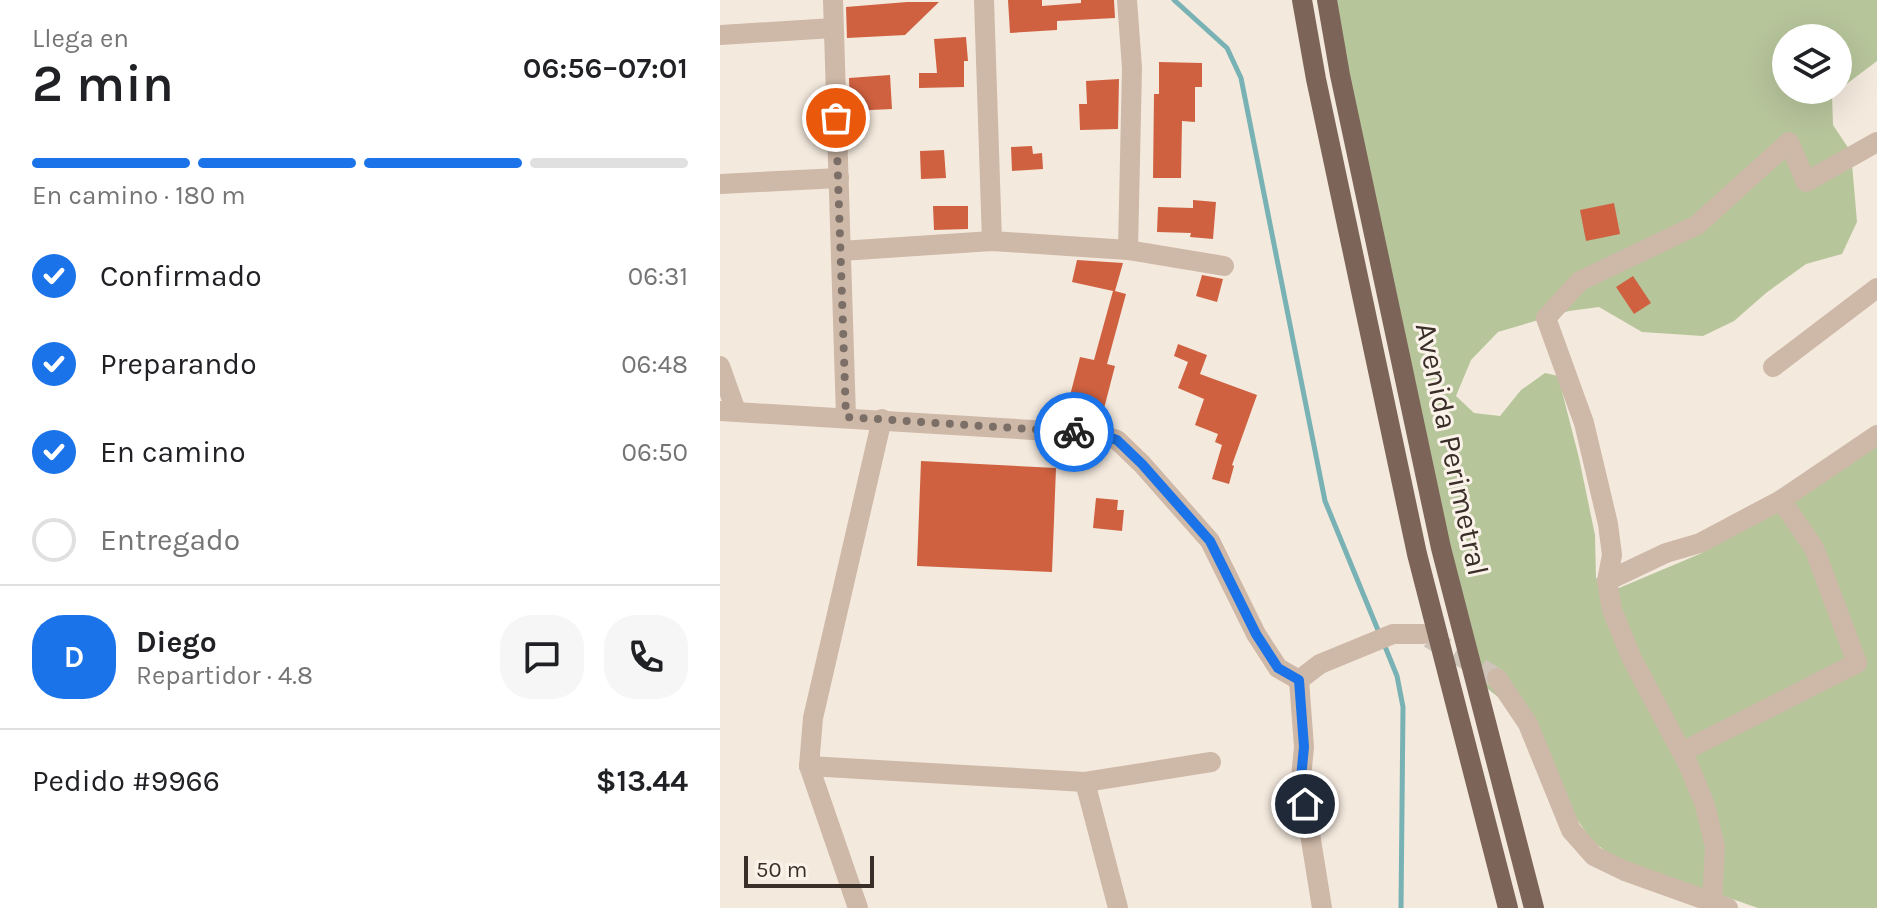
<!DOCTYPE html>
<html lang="es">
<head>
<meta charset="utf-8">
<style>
	body { margin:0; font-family:Karla,sans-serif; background:#f6f6f6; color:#202124; height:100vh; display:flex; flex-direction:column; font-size:30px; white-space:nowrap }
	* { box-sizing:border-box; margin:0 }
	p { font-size:26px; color:#757577 }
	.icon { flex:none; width:44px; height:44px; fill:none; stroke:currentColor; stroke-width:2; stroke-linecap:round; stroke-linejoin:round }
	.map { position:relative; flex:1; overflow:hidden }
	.details { display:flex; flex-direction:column; background:#fff; width:720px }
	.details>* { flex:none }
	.fabs { position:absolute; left:1052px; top:24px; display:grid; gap:16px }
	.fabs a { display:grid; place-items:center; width:80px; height:80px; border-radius:50%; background:#fff; box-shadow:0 8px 32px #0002; font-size:40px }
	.scale { position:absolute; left:24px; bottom:20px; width:130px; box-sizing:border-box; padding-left:8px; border:4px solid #3a2e28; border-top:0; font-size:22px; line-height:28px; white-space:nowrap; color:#3a2e28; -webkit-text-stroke:6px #fbf3ea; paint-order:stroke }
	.pin { position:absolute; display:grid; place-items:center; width:68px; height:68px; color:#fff; margin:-34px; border:4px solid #fff; border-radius:50%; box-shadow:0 2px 8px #0007 }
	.courier { position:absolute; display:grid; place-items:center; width:80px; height:80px; margin:-40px; border:6px solid #1a73e8; border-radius:50%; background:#fff; color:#222; box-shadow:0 2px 10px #0007 }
	.head em { font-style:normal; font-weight:600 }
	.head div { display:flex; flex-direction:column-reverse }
	.head { display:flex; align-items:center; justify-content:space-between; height:136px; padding:0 32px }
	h1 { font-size:52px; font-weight:600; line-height:60px }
	.bar { display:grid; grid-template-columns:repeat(4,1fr); gap:12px 8px; align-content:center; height:96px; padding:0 32px }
	.bar i { height:10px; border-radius:6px; background:#e0e0e0 }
	.bar .current { background:#1a73e8 }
	.bar p { grid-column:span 4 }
	.line { display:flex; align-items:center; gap:20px; padding:0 32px; border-top:2px solid #e0e0e0 }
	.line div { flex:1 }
	.round { display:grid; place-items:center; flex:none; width:84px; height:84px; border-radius:32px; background:#f6f6f6 }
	ol { padding:0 32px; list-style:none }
	li { display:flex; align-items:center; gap:24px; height:88px }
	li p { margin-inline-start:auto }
	li .icon { padding:8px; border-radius:50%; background:#1a73e8; color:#fff; stroke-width:4 }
	li:last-child { color:#757577 }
	li i { width:44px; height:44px; border:4px solid #e0e0e0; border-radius:50% }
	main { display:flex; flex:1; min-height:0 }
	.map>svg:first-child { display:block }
	.green { fill:#b7c59b; fill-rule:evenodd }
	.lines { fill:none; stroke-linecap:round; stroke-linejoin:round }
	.stream { stroke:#79b2b4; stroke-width:5 }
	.building { fill:#cf6140 }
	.street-tunnel { stroke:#cfc4b9; stroke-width:20; stroke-dasharray:20 10; stroke-linecap:butt }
	.street { stroke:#ceb8a7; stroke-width:20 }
	.primary { stroke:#7d6458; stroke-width:20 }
	.done { stroke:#7b6f67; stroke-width:8; stroke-dasharray:0 14.4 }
	.route { stroke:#1a73e8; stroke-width:10 }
	.labels { text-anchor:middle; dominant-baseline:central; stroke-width:6; stroke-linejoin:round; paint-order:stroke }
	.street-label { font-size:30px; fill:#3a2e28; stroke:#fbf3ea }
</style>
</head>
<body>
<main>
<section class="details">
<div class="head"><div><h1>2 min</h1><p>Llega en</p></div><em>06:56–07:01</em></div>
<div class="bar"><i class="current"></i><i class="current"></i><i class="current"></i><i></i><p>En camino · 180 m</p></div>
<ol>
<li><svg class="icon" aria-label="check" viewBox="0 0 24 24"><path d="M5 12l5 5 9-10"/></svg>Confirmado<p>06:31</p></li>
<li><svg class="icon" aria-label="check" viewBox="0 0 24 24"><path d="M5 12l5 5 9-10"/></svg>Preparando<p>06:48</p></li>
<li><svg class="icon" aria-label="check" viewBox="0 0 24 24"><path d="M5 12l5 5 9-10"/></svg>En camino<p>06:50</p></li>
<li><i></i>Entregado</li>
</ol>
<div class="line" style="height:144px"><b class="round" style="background:#1a73e8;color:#fff">D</b><div><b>Diego</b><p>Repartidor · 4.8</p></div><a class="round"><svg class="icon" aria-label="chat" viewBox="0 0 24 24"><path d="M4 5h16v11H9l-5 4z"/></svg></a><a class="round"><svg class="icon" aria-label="phone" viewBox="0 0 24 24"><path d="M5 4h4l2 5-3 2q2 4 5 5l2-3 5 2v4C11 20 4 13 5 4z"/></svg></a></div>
<div class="line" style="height:104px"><div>Pedido #9966</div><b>$13.44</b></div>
</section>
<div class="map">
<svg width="1157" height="908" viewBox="0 0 1157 908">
	<rect width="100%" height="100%" fill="#f4e9dd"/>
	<path class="green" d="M607,0H1157V61L1112,95L1113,125L1131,152L1137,222L1122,254L1086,264L1046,293L1014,321L983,336L922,332L879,307L849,311L778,332L751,360L736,396L754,413L780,416L801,390L825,373L838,376L859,458L875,535L876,578L899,588L982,553L1157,446V908H1038L895,858L872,841L854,815L791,707L756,680ZM1066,38H1118V90H1066Z"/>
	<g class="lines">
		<g class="stream">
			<path d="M454,0L507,48L521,78L605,501L660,635"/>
			<path d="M664,644L677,676L683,707L681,908"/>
		</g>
	</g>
	<g class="building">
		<path d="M288,0H322V6L361,3V0H394L395,18L337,21V30L290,33Z"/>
		<path d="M187,2H219L185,35L127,38L126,7Z"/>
		<path d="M246,37L248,61H244V87L199,88V73H217L214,39Z"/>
		<path d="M439,62L482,63V87H475V122L462,121L461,178H433L434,94H439Z"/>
		<path d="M170,75L172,109L130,111L129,78Z"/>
		<path d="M399,79L398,129L360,130L359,104H367L366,81Z"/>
		<path d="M312,146L313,154L322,153L323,169L292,171L291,147Z"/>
		<path d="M224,150L226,178L201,179L200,151Z"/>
		<path d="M473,200L496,202L493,239L470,237L471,233L437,232L438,207L473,208Z"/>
		<path d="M894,203L900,234L866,241L860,210Z"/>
		<path d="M213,206H248V229L214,230Z"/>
		<path d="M357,260L403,263L395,291L406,294L387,364L395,366L381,420L346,411L360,357L374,360L393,291L352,282Z"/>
		<path d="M482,275L503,279L497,302L476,296Z"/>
		<path d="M913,276L931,303L914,314L896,287Z"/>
		<path d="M458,344L487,355L480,374L537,395L512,465L514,466L509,484L492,479L502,445L495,442L498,434L475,425L484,399L458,388L468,362L454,356Z"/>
		<path d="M201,461L336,468L332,572L197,566Z"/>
		<path d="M376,498L398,500L397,510H404L402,531L373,528Z"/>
	</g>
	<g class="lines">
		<path class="street-tunnel" d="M709,638L777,678"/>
		<g class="street">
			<path d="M113,0L126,417"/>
			<path d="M264,0L272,241"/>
			<path d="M407,0L412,68L408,250"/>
			<path d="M0,35L113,28"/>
			<path d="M0,184L119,178"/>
			<path d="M121,251L272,241L408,250L504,266"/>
			<path d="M0,366L16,411"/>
			<path d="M1053,367L1157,288"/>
			<path d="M0,411L379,434L397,440L422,464L490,541L536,634L558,668L579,680L600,664L673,634H703"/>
			<path d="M887,581L946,553L980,543L1061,500L1157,435"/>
			<path d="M777,678L808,724L851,830L874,856L905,871L1008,908"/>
			<path d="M579,680L584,747L581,778L602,908"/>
			<path d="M962,752L1137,663L1094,548L1061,500"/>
			<path d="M89,766L365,782L491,762"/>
			<path d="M365,782L398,908"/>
			<path d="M992,902L995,847L985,805L968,764L912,659L892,610L887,581L892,555L888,524L864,423L826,318L860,281L977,225L1069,142L1086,182L1157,142"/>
			<path d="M138,908L89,766L93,718L162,419"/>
		</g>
		<g class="primary">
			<path d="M582,0L596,79L697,554L788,908"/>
			<path d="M607,0L620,75L721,548L814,908"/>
		</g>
	</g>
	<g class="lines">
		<path class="done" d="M116,118L126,417L354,432"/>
		<path class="route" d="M354,432L379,434L397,440L422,464L490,541L536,634L558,668L579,680L584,747L581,778L585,804"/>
	</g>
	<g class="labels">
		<g class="street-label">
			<text transform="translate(732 449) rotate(78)">Avenida Perimetral</text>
		</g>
	</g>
</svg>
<div class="fabs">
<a><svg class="icon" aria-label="layers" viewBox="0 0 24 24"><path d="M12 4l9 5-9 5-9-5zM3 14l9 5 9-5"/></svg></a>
</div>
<div class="scale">50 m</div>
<div class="pin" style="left:116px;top:118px;background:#ea580c"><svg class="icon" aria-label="bag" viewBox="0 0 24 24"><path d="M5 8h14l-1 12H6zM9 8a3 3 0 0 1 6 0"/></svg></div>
<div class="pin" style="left:585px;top:804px;background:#1f2937"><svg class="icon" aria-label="home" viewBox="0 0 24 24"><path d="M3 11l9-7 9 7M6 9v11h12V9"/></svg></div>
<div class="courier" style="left:354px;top:432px"><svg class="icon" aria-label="bike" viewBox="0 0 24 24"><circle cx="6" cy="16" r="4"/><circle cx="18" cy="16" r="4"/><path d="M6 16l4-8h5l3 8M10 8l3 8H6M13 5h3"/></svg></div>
</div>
</main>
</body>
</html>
